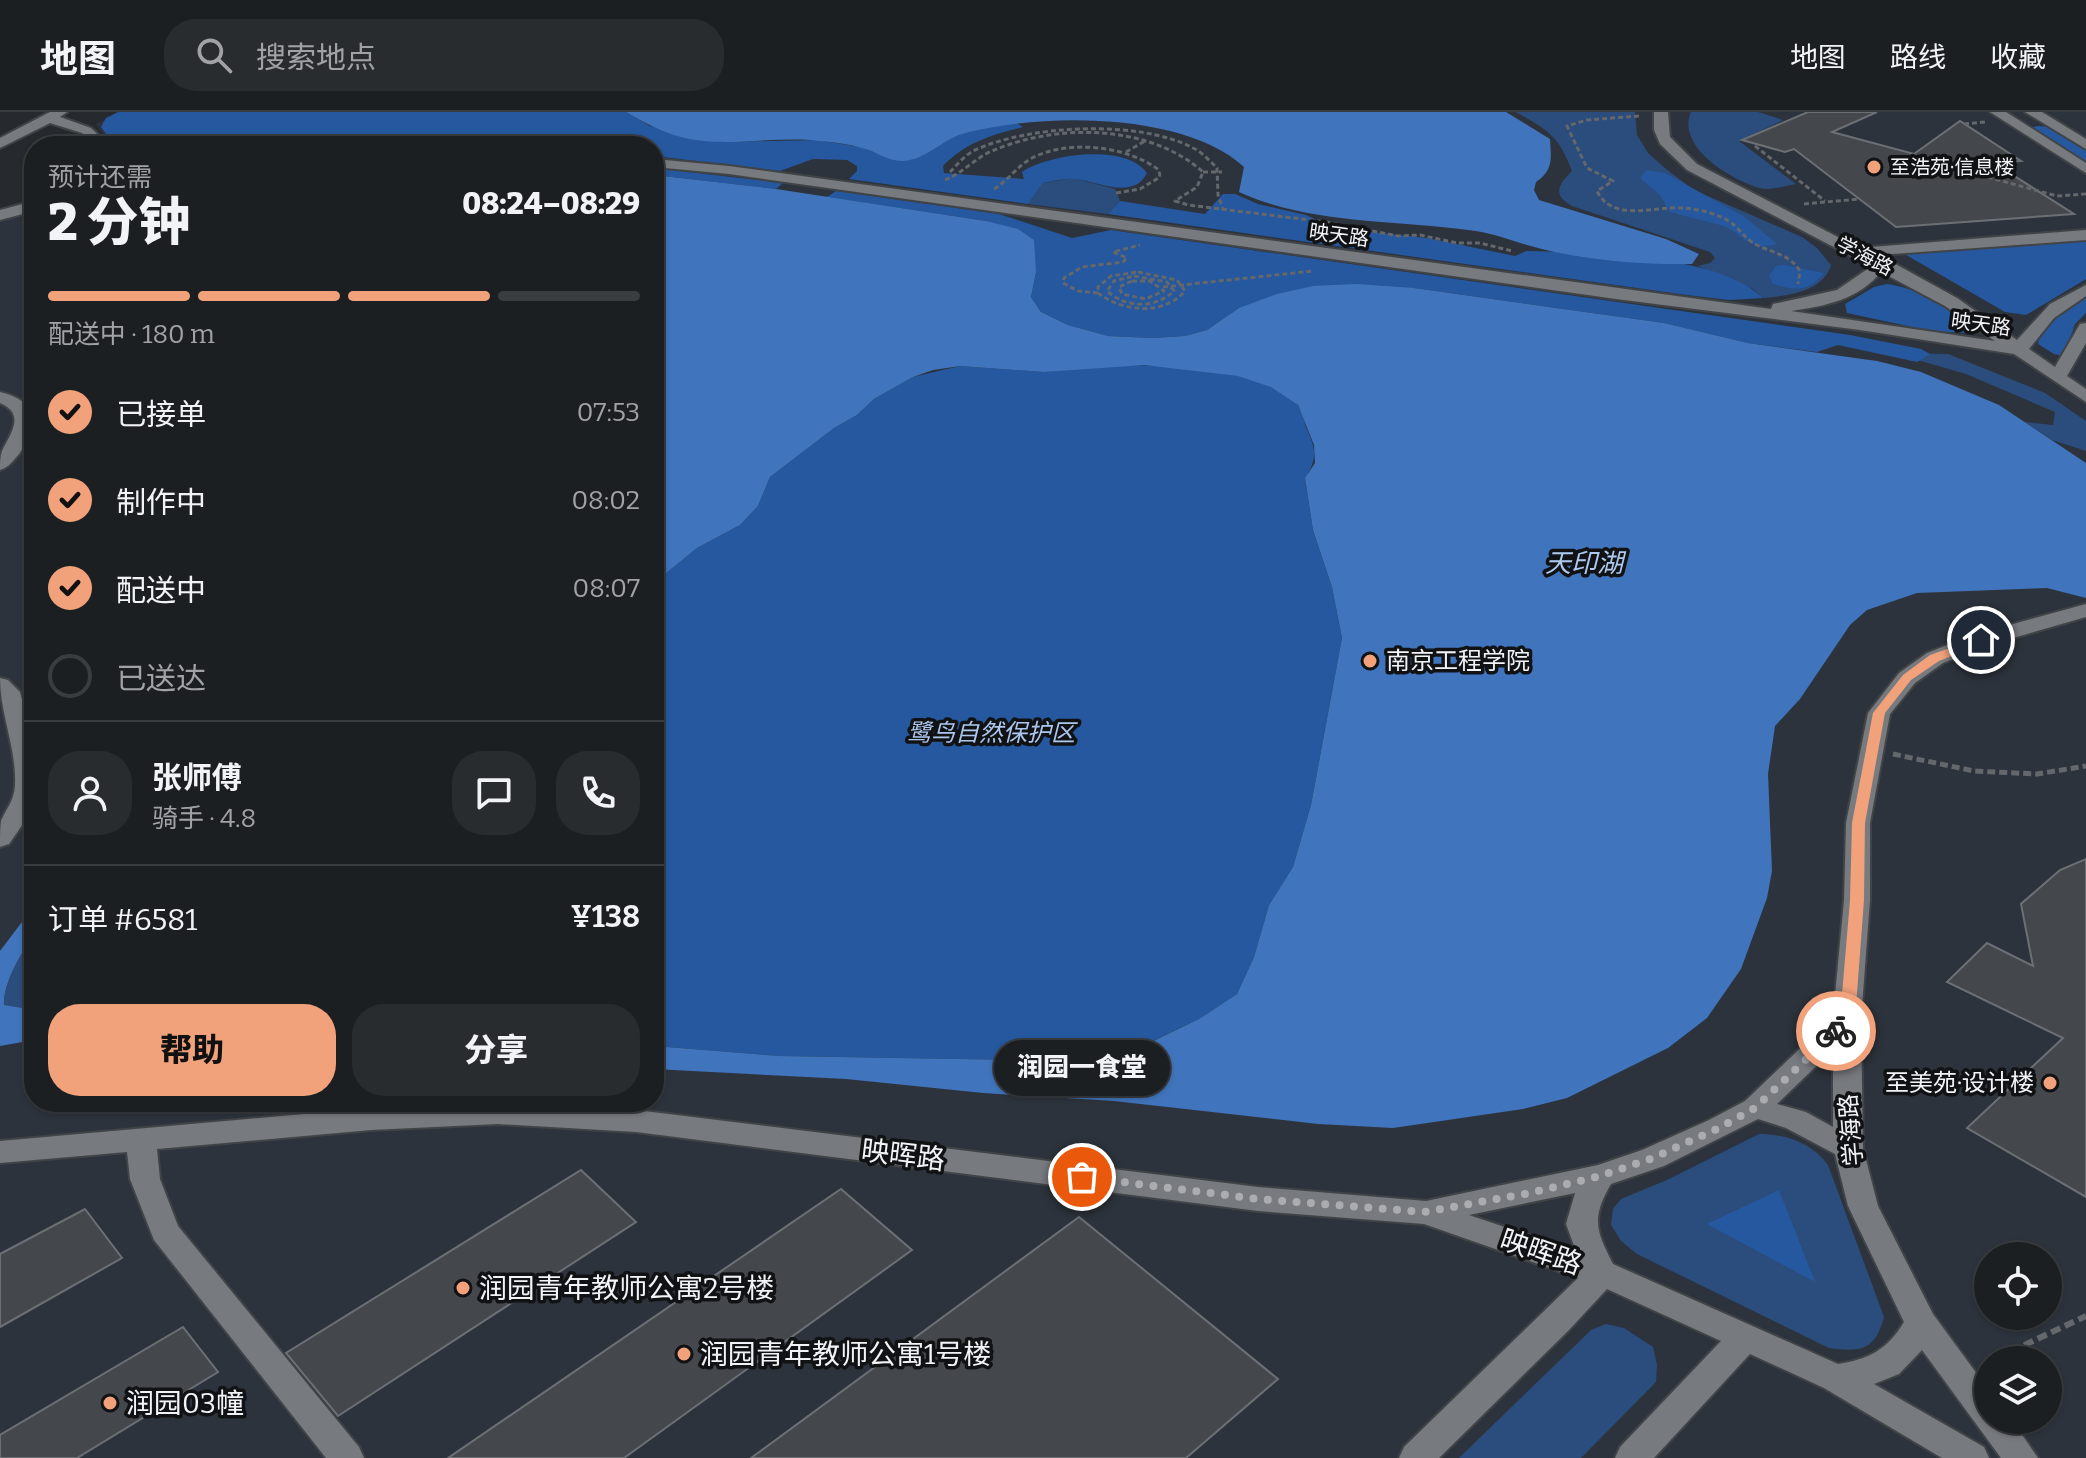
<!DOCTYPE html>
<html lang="zh">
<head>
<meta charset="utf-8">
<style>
	body { margin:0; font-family:Bitter,"Noto Sans SC",serif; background:#292c2f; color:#f1f3f6; height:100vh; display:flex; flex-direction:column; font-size:30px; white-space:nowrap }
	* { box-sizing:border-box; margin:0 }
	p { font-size:26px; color:#a0a2a5 }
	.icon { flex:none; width:44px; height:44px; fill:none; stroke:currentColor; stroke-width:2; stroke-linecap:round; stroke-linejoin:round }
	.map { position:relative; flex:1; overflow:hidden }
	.sheet { position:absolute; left:24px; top:24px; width:640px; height:976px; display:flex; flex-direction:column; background:#1c1f22; border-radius:32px; box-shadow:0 2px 6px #0004,0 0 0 2px #3a3d40 }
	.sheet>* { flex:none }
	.tools { position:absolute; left:1974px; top:1130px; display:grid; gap:16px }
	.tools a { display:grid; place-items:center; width:88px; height:88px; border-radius:50%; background:#1c1f22; box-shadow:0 2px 6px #0004,0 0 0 2px #3a3d40; font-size:40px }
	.pin { position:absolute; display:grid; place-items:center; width:68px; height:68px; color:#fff; margin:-34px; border:4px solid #fff; border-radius:50%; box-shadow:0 2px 8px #0007 }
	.courier { position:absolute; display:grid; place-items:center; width:80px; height:80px; margin:-40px; border:6px solid #f1a27b; border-radius:50%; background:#fff; color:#222; box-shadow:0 2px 10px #0007 }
	.bubble { position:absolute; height:56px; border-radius:28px; background:#1c1f22; box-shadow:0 2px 6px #0004,0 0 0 2px #3a3d40; font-size:26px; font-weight:800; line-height:56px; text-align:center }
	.headline em { font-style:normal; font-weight:800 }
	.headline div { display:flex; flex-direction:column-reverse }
	.headline { display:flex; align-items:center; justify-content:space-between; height:136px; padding:0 24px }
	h1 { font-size:52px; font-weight:800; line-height:60px }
	.bar { display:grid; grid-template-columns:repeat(4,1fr); gap:12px 8px; align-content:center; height:96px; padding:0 24px }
	.bar i { height:10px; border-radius:6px; background:#3a3d40 }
	.bar .on { background:#f1a27b }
	.bar p { grid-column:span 4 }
	.line { display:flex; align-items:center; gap:20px; padding:0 24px; border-top:2px solid #3a3d40 }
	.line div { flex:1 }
	.round { display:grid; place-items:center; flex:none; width:84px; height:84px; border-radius:32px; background:#292c2f }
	ol { padding:0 24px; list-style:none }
	li { display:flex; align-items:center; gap:24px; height:88px }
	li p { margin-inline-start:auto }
	li .icon { padding:8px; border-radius:50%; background:#f1a27b; color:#111; stroke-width:4 }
	li:last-child { color:#a0a2a5 }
	li i { width:44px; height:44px; border:4px solid #3a3d40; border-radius:50% }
	.action { display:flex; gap:16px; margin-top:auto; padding:16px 24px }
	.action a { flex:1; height:92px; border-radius:32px; background:#f1a27b; color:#111; font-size:32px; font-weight:800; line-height:92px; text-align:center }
	.action a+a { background:#292c2f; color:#f1f3f6 }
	header { display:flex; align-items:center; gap:48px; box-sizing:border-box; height:112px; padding:0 40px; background:#1c1f22; border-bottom:2px solid #3a3d40 }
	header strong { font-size:38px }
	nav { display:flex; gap:44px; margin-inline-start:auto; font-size:28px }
	.search { width:560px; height:72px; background:#292c2f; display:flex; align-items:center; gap:20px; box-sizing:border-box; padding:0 28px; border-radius:32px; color:#a0a2a5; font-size:30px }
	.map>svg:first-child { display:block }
	.built { fill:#2d333c; fill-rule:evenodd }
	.green { fill:#2b4d7d }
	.forest { fill:#25589e }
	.water { fill:#4074bc }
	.building { fill:#44484c; stroke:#6c7075; stroke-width:2 }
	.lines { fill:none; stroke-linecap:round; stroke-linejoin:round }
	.minor-casing { stroke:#414447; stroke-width:4 }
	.path-far2 { stroke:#64676b; stroke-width:3; stroke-dasharray:5 3; stroke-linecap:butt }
	.path-far1 { stroke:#64676b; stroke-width:5; stroke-dasharray:8 4; stroke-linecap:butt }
	.path { stroke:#64676b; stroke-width:6; stroke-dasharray:10 5; stroke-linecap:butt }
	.minor { fill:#777a7f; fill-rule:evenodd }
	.route { fill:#f1a27b }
	.done { stroke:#aaacb0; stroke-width:8; stroke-dasharray:0 14.4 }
	.poi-dot { fill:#f1a27b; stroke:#111214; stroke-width:3 }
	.labels { text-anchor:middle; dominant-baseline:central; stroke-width:7; stroke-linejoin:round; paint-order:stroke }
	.far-poi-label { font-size:20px; fill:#f1f3f6; stroke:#111214; text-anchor:start }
	.far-street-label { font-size:20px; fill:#f1f3f6; stroke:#111214 }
	.poi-label { font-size:24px; fill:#f1f3f6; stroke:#111214; text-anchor:start }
	.park-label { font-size:24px; font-style:italic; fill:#acc7ee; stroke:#111214 }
	.street-label { font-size:24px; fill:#f1f3f6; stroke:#111214 }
	.water-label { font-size:26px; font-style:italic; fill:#aec9f0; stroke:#111214 }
	.near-street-label { font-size:28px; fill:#f1f3f6; stroke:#111214 }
	.near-poi-label { font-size:28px; fill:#f1f3f6; stroke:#111214; text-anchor:start }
</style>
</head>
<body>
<header>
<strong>地图</strong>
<div class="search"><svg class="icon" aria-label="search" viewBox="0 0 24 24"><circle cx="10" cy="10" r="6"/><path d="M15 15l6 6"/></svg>搜索地点</div>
<nav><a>地图</a><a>路线</a><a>收藏</a></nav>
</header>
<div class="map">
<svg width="2086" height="1346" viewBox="0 0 2086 1346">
	<rect width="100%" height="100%" fill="#26292e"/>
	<path class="built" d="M120,0H2086V1346H0V108L34,103V990H654V34H111L96,12ZM1988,1144H2048V1204H1988ZM1988,1248H2048V1308H1988Z"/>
	<g class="green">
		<path d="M1516,0H1635L1637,23L1648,41L1666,57L1694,78L1802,125L1817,136L1831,153C1823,180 1787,184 1763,186L1753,177L1698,154L1710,151L1715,146L1710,140L1572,94C1552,83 1558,73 1572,59C1559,24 1548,18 1516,0Z"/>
		<path d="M1691,0H1758L1783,8L1739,29L1796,72C1785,74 1769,79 1759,76C1730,67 1676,35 1691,0Z"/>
		<path d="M1073,66L1115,77L1120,89L1108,102L1028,92L1043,71Z"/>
		<path d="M1893,241L1948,242L2045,281L2086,309V339L2052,328L2025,310L2053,313L2055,300L1966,262Z"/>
		<path d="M34,826V894L23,896L4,893C3,873 20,840 34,826Z"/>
		<path d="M1759,1022C1786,1022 1812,1031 1828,1053L1884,1205C1875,1239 1861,1240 1829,1236L1637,1142L1621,1129L1611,1113L1613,1097L1621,1087L1667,1068Z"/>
		<path d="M1606,1212L1624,1216L1653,1235L1657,1253L1656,1270L1581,1346H1459L1591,1218Z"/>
	</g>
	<g class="forest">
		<path d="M118,0H626L650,14L721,30L817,28L861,35L891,47L939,33L959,22L1013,9L1023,15C992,23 966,30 943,54L944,61L1024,67L1022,60C1048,42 1126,31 1147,61C1133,89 1097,69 1075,67C1065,66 1053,69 1043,71L1028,92L849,67L857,59V54L847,48L813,47L780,59L654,44V34H115L101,15L106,6Z"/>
		<path d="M2037,14L2053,15L2086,35V53L2030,16Z"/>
		<path d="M654,56L783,71L776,77L654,63Z"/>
		<path d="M1646,58L1665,61L1743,104L1777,132C1747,141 1742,119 1720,113C1703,108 1687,105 1670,100L1660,83L1640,66Z"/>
		<path d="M836,79L999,102L1072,126L1111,118L1850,223L1921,237L1930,242L1917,250L1838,233L1817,240L1748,231L1664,211L1414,176L1239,196L1207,218L1185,224L1153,226L1108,224L1068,213L1041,200L1031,185L1036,160L986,109L827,85Z"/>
		<path d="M1223,82H1235L1258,92L1306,103L1334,116L1427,126L1515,144L1526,139C1590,141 1716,141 1763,186L1729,188L1687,183L1108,102L1120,89L1205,102Z"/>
		<path d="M2086,126V167L2026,203L2005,200L1901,140Z"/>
		<path d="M1784,153L1824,161C1809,180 1795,179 1773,172L1769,164L1776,154Z"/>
		<path d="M1887,172C1919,176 1944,194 1970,213L1967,221L1931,219L1847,201L1845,192L1874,175Z"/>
		<path d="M2086,182V201L2075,212L2064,244L2054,242L2038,232C2041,210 2067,192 2086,182Z"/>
		<path d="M1105,253C1155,253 1261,253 1297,292C1301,298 1304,308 1306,315C1316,338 1318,345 1305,367L1313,418L1332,475L1342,526L1311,693L1293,755L1269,793L1254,845L1237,882L1199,907L1148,931L1024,948L779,944L654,934V471L697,436L740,413L758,394L770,365L834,316L857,303L874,287L913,265L960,254L1044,260Z"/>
		<path d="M1779,1078L1815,1170L1707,1112Z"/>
	</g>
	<g class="water">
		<path d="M626,0H1506L1550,27C1551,46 1554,58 1536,70L1534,78L1539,88L1666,127L1699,142L1692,152C1639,153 1579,148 1527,133C1507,127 1489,120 1468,118C1393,108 1309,112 1239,80L1244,55C1185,0 1041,0 962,22C942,28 924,49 902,49C888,49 875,39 862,36C849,32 834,30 820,29C774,23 727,37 681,25C662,20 643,10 626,0Z"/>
		<path d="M654,63L776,77L986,109L1018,117L1034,128L1036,160L1031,185L1041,200L1068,213L1108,224L1153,226L1185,224L1207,218L1239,196L1277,182L1313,174L1356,172L1414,176L1664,211L1748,231L1877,249L1921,260L1999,293L2086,351V486L2047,476L1917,481L1867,498L1850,513L1800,587L1775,614L1768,662L1772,759L1767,786L1741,857L1707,906L1668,936L1567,986L1523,997L1393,1016L1318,1012L1114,989L983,981L846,967L654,957V934L779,944L1024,948L1149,931L1199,907L1237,882L1254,845L1269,793L1293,755L1311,693L1342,526L1332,475L1313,418L1305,366L1315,351L1314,333L1298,293L1271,275L1238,264L1144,253L1044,260L960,254L933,258L913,265L874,287L857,303L834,316L770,365L758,394L740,413L697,436L654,471Z"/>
		<path d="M34,794V826C20,840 3,873 4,893L23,896L34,894V928L0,934V839Z"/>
	</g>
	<g class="building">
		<path d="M1808,0H1877L1832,20L1914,42L1960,9L2021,49L1994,51L2074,102L1896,115L1794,37L1785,40L1742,28Z"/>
		<path d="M2086,747V1085L1967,1016L2063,926L1947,870L1987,831L2033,854L2021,792L2060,758Z"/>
		<path d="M581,1058L636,1110L338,1304L286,1241Z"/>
		<path d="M841,1077L912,1138L624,1346H448Z"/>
		<path d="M85,1097L122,1146L0,1215V1142Z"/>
		<path d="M1079,1105L1278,1267L1186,1346H751Z"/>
		<path d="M183,1215L218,1260L77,1346H0V1323Z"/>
	</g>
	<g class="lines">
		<defs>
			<g id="minor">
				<path d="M50,0H67L60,5L91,16L110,34H96L82,21L50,11L0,36V26Z"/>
				<path d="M1654,0H1668L1670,25L1697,52L1859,136L2086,118V128L1879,143L1957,186L2017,228L2050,192L2086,173V184L2054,206L2029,237L2055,255L2080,212L2086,211V231L2067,264L2086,277V290L2014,242L1860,218L1616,187L729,62L654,55V47L729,54L1771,197L1773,192L1837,178L1866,158V152L1687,58L1660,32L1654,18ZM1881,160L1945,194L1995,229L1791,199C1825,194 1858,188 1881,160Z"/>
				<path d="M1990,0H2006L2086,51V61Z"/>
				<path d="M2025,0H2042L2086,27V37Z"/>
				<path d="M34,89V99L0,108V98Z"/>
				<path d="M0,280C38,289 41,312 19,342C13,349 9,355 0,358C0,351 0,344 2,339C11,321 26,302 0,291Z"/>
				<path d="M2086,492V505L1989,533L1943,551L1915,571L1890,602L1870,711V788L1861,908L1863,1036L1878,1094L1933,1202L1988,1277V1308H2012L2038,1346H2001L1922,1238L1899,1262L1874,1272L1984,1335L1989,1346H1942L1824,1276L1750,1242L1654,1346H1615L1620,1335L1721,1229L1607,1177L1569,1218L1439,1346H1399L1404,1335L1578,1166L1424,1112L1258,1099L636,1020L498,1012L371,1018L157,1037L160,1067L178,1114L359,1335L364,1346H326L154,1128L130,1067L127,1040L0,1051V1029L371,996L498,990L636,998L1258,1075L1426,1089L1598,1053L1642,1038L1709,1008L1745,989L1833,905L1844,788L1846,711L1868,601L1899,561L1927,541L1973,523ZM1833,938V1015L1806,1000L1777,992ZM1758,1007L1786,1016L1835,1042L1848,1094L1904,1210C1887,1238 1869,1247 1838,1252L1613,1152C1596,1119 1591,1106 1611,1072L1664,1054ZM1575,1081L1566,1112L1576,1139L1469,1103Z"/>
				<path d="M0,566L8,568L20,580L34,632V696L9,732L0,735C0,727 0,716 1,709C6,697 14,689 15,674C17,637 0,603 0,566Z"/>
			</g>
		</defs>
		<use href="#minor" class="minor-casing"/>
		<g class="path-far2">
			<path d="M1639,4L1587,8L1567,14L1587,56L1613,69L1597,79C1613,111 1654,94 1682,96C1699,97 1722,102 1735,114C1743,122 1748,129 1759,134C1774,141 1790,143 1800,159L1798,172"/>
			<path d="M1964,12L1985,10"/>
			<path d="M1755,34L1825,89"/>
			<path d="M1126,40L1145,29"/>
			<path d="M950,60C957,53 964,44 973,39C1027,13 1139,7 1193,36C1202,40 1210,49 1217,56L1218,83L1223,97"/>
			<path d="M1203,60H1222"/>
			<path d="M1980,63L2057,84L2086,82"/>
			<path d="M945,68C963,61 975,46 992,39C1057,11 1149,12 1203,60L1197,75L1175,89L1188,93L1326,110L1398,124L1420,123L1457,131H1480L1512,139"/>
			<path d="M994,77C1009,68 1017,54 1032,46C1069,27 1127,34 1159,58L1160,65L1140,77L1116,81"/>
			<path d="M1804,92L1859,87"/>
			<path d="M1138,160L1177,168L1185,179C1163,204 1123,200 1098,181V175L1111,164Z"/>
			<path d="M1134,164L1167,170L1174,179C1155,197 1126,196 1107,179L1114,169Z"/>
			<path d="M1132,169H1150L1164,179L1146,187L1122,182L1119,175Z"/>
			<path d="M1163,175L1313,159"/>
			<path d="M1098,181L1078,179L1063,171L1064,166L1082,155L1123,150L1127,146L1113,140L1140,133"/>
		</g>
		<path class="path-far1" d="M1893,642L1974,659L2037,662L2086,654"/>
		<path class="path" d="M1997,1246L2086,1204"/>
		<use href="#minor" class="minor"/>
	</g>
	<path class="route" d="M1981,525L1985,526V531L1939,549L1911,568L1885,601L1865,711L1864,788L1855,908L1842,923H1831L1829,919L1840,906L1850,788L1852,711L1873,601L1903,563L1930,543Z"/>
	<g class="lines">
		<path class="done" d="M1082,1065L1258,1087L1425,1100L1530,1081L1600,1064L1653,1046L1719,1016L1755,996L1836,919"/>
	</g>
	<g class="poi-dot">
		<circle cx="1874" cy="55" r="8"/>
		<circle cx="1370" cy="549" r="8"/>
		<circle cx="2050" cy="971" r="8"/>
		<circle cx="463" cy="1176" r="8"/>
		<circle cx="684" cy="1242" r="8"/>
		<circle cx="110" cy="1291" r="8"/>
	</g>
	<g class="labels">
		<g class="far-poi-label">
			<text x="1890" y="55">至浩苑·信息楼</text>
		</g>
		<g class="far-street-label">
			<text transform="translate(1339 123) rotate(8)">映天路</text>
			<text transform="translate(1865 144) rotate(27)">学海路</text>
			<text transform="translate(1981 212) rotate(8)">映天路</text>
		</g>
		<g class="poi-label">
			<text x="1386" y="549">南京工程学院</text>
			<text x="2034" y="971" text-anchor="end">至美苑·设计楼</text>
		</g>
		<g class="park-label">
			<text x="991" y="621">鹭鸟自然保护区</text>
		</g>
		<g class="street-label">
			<text transform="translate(1851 1018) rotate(-95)">学海路</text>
		</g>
		<g class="water-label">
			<text x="1584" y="451">天印湖</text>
		</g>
		<g class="near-street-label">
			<text transform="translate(903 1043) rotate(7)">映晖路</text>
			<text transform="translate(1541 1140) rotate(19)">映晖路</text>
		</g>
		<g class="near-poi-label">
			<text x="479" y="1176">润园青年教师公寓2号楼</text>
			<text x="700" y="1242">润园青年教师公寓1号楼</text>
			<text x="126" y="1291">润园03幢</text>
		</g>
	</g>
</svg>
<div class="tools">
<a><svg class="icon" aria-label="locate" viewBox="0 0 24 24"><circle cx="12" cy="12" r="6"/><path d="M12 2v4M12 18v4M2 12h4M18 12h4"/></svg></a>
<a><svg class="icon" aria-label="layers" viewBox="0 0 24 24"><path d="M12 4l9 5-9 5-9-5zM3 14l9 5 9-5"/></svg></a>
</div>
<div class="pin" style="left:1082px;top:1065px;background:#ea580c"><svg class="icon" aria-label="bag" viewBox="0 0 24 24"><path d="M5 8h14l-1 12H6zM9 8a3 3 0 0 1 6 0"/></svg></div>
<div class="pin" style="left:1981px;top:528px;background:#1f2937"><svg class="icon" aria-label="home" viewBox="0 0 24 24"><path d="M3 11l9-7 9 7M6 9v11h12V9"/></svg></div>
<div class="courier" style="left:1836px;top:919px"><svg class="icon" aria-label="bike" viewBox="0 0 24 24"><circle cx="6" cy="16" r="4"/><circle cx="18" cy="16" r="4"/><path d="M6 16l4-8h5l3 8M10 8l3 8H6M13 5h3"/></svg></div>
<div class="bubble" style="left:994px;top:928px;width:176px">润园一食堂</div>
<section class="sheet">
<div class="headline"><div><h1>2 分钟</h1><p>预计还需</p></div><em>08:24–08:29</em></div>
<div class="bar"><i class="on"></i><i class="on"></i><i class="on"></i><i></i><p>配送中 · 180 m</p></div>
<ol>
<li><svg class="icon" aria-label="check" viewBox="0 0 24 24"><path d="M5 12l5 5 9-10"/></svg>已接单<p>07:53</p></li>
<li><svg class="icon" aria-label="check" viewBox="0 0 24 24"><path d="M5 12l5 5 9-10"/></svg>制作中<p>08:02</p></li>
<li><svg class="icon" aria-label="check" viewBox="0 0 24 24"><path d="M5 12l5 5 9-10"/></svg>配送中<p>08:07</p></li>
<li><i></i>已送达</li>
</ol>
<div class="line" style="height:144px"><a class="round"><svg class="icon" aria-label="person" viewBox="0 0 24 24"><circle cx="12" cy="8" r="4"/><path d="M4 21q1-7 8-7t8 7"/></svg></a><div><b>张师傅</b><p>骑手 · 4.8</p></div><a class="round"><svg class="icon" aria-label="chat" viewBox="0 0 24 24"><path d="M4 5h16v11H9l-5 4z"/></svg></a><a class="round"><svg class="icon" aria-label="phone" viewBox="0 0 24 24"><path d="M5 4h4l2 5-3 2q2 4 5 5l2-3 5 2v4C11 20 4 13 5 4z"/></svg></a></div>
<div class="line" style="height:104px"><div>订单 #6581</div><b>¥138</b></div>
<div class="action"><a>帮助</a><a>分享</a></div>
</section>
</div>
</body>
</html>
